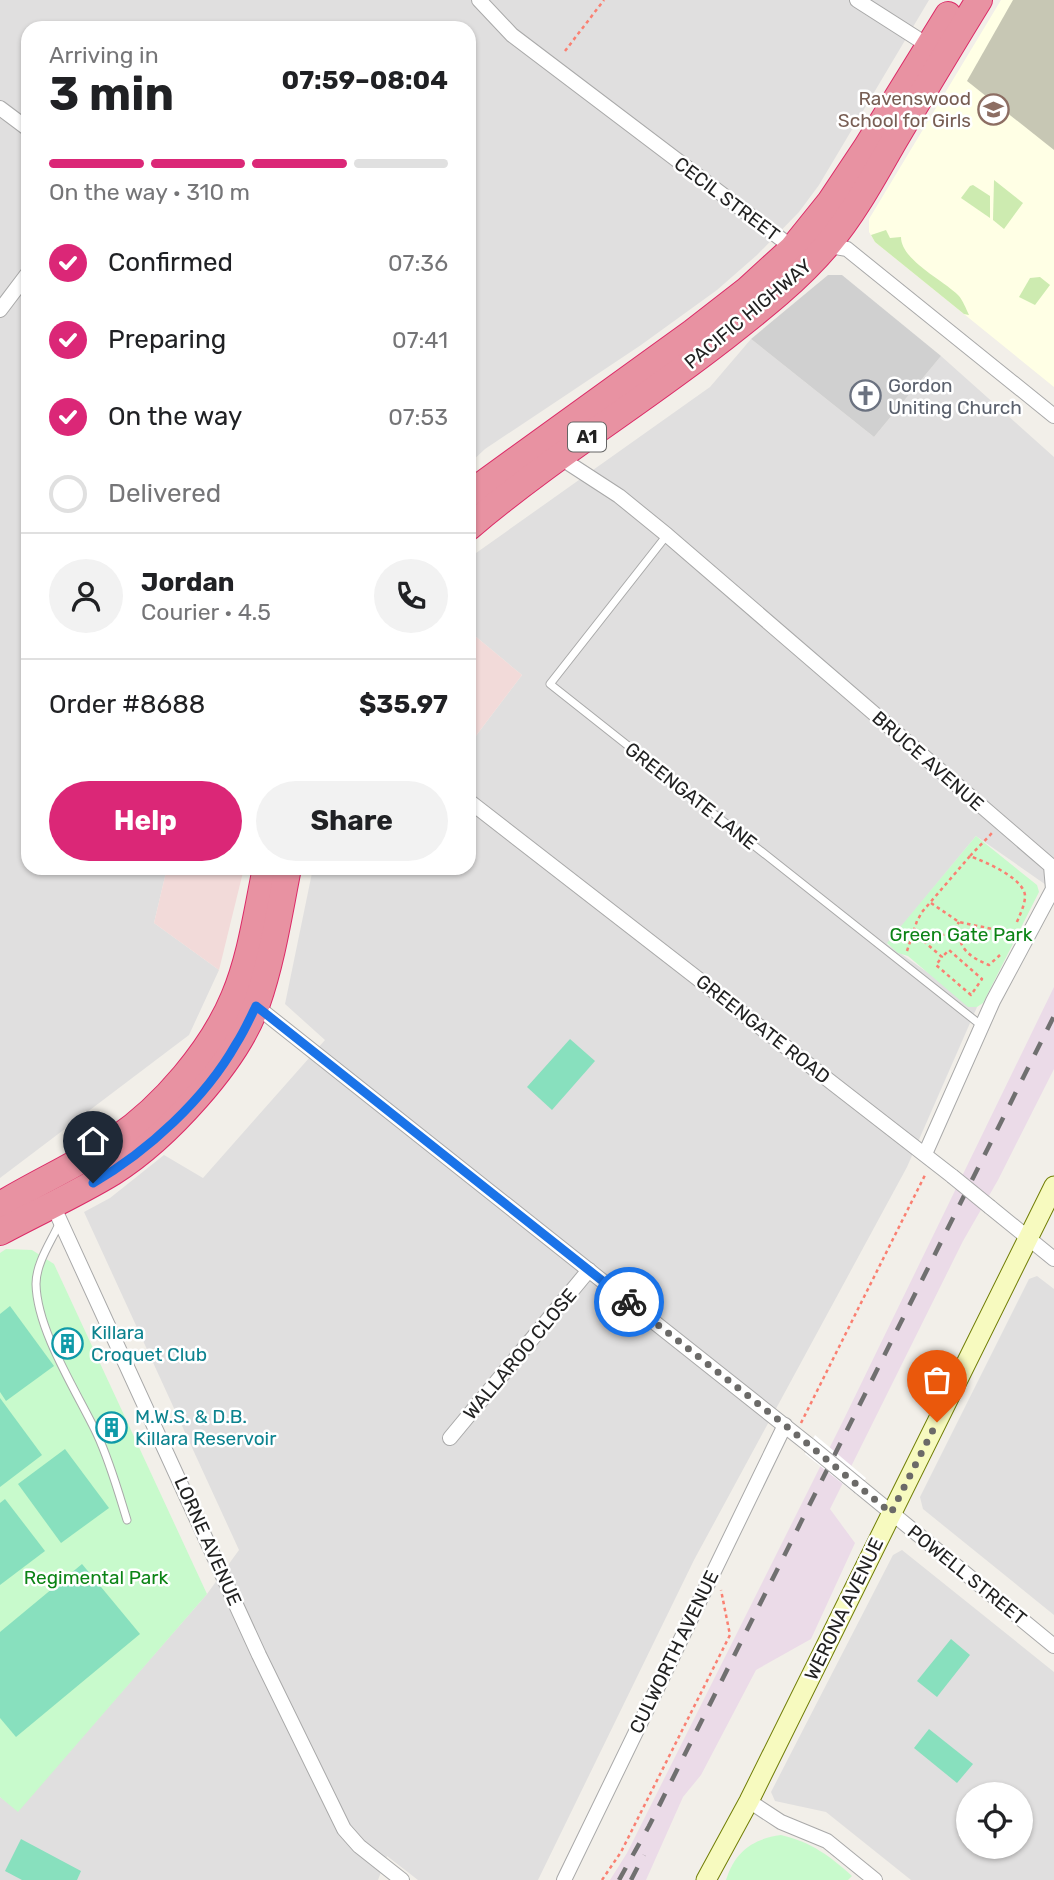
<!DOCTYPE html>
<html lang="en">
<head>
<meta charset="utf-8">
<style>
	body { margin:0; font-family:Rubik,sans-serif; background:#f2f2f2; color:#202124; height:100vh; display:flex; flex-direction:column; font-size:26px; white-space:nowrap }
	* { box-sizing:border-box; margin:0 }
	p { font-size:23px; color:#757577 }
	.icon { flex:none; width:38px; height:38px; fill:none; stroke:currentColor; stroke-width:2; stroke-linecap:round; stroke-linejoin:round }
	.map { position:relative; flex:1; overflow:hidden }
	.drawer { position:absolute; left:21px; top:21px; width:455px; height:854px; display:flex; flex-direction:column; background:#fff; border-radius:21px; box-shadow:0 2px 5px #0004 }
	.drawer>* { flex:none }
	.tools { position:absolute; left:956px; top:1782px; display:grid; gap:14px }
	.tools a { display:grid; place-items:center; width:77px; height:77px; border-radius:50%; background:#fff; box-shadow:0 2px 5px #0004; font-size:35px }
	.pin { position:absolute; display:grid; place-items:center; width:60px; height:60px; color:#fff; margin:-72px -30px; border-radius:50% 50% 50% 0; rotate:-45deg; box-shadow:0 0 7px #0007 }
	.pin .icon { rotate:45deg }
	.courier { position:absolute; display:grid; place-items:center; width:70px; height:70px; margin:-35px; border:5px solid #1a73e8; border-radius:50%; background:#fff; color:#222; box-shadow:0 2px 9px #0007 }
	.headline em { font-style:normal; font-weight:700 }
	.headline div { display:flex; flex-direction:column-reverse }
	.headline { display:flex; align-items:center; justify-content:space-between; height:119px; padding:0 28px }
	h1 { font-size:46px; font-weight:700; line-height:52px }
	.bar { display:grid; grid-template-columns:repeat(4,1fr); gap:10px 7px; align-content:center; height:84px; padding:0 28px }
	.bar i { height:9px; border-radius:5px; background:#e0e0e0 }
	.bar .selected { background:#db2777 }
	.bar p { grid-column:span 4 }
	.line { display:flex; align-items:center; gap:18px; padding:0 28px; border-top:2px solid #e0e0e0 }
	.line div { flex:1 }
	.round { display:grid; place-items:center; flex:none; width:74px; height:74px; border-radius:37px; background:#f2f2f2 }
	ol { padding:0 28px; list-style:none }
	li { display:flex; align-items:center; gap:21px; height:77px }
	li p { margin-inline-start:auto }
	li .icon { padding:7px; border-radius:50%; background:#db2777; color:#fff; stroke-width:4 }
	li:last-child { color:#757577 }
	li i { width:38px; height:38px; border:4px solid #e0e0e0; border-radius:50% }
	.action { display:flex; gap:14px; margin-top:auto; padding:14px 28px }
	.action a { flex:1; height:80px; border-radius:42px; background:#db2777; color:#fff; font-size:28px; font-weight:700; line-height:80px; text-align:center }
	.action a+a { background:#f2f2f2; color:#202124 }
	.map>svg:first-child { display:block }
	.residential { fill:#e0dfdf; fill-rule:evenodd }
	.commercial { fill:#f2dad9 }
	.industrial { fill:#ebdbe8 }
	.education { fill:#ffffe5 }
	.religious { fill:#d0d0d0 }
	.construction { fill:#c7c7b4 }
	.grass { fill:#cdebb0 }
	.park { fill:#c8facc }
	.pitch { fill:#88e0be }
	.pier { fill:#fff }
	.lines { fill:none; stroke-linecap:round; stroke-linejoin:round }
	.lane-casing { stroke:#a9a9a9; stroke-width:9 }
	.street-casing { stroke:#a9a9a9; stroke-width:16 }
	.secondary-casing { stroke:#707d05; stroke-width:21 }
	.highway-casing { stroke:#dc2a67; stroke-width:28 }
	.path { stroke:#fa8072; stroke-width:2.5; stroke-dasharray:3.5 3.5; stroke-linecap:butt }
	.lane { stroke:#fff; stroke-width:7 }
	.street { stroke:#fff; stroke-width:14 }
	.secondary { stroke:#f7fabf; stroke-width:19 }
	.highway { stroke:#e892a2; stroke-width:26 }
	.rail { stroke:#707070; stroke-width:4.5; stroke-dasharray:14 14; stroke-linecap:butt }
	.street-bridge-casing { stroke:#a9a9a9; stroke-width:16; stroke-linecap:butt }
	.street-bridge { stroke:#fff; stroke-width:14 }
	.done { stroke:#6b6a68; stroke-width:7; stroke-dasharray:0 12.6 }
	.route { stroke:#1a73e8; stroke-width:9 }
	.labels { text-anchor:middle; dominant-baseline:central; stroke-width:5; stroke-linejoin:round; paint-order:stroke }
	.shield { fill:#fff; stroke:#646464; stroke-width:2 }
	.shield-label { font-size:18px; font-weight:bold; fill:#222 }
	.education-label { font-size:19px; fill:#785e54; stroke:#fff; text-anchor:end }
	.street-label { font-size:19px; fill:#222; stroke:#fff }
	.worship-label { font-size:19px; fill:#5b616d; stroke:#fff; text-anchor:start }
	.park-label { font-size:19px; fill:#0c8416; stroke:#fff }
	.culture-label { font-size:19px; fill:#0d838f; stroke:#fff; text-anchor:start }
</style>
</head>
<body>
<div class="map">
<svg width="1054" height="1880" viewBox="0 0 1054 1880">
	<rect width="100%" height="100%" fill="#f2efe9"/>
	<g class="residential">
		<path d="M0,0H929L819,185L799,212L757,255L717,290L641,345L485,449L469,464V28H28V868H167L154,923L219,970L189,1035L0,1178Z"/>
		<path d="M751,339L874,437L941,356L1054,457V879L1049,887L976,836L887,944L977,1007L907,1167L694,1560L538,1880H418L387,1856L378,1880H0V1797L18,1811L207,1594L239,1550L84,1212L110,1198L164,1155L203,1178L325,1040L285,1004L313,868H469V745L522,675L469,631V558L710,387Z"/>
		<path d="M1037,1276L1054,1289V1615L923,1509L920,1497L1029,1279Z"/>
		<path d="M902,1550L1054,1672V1880H911L826,1812L775,1801L771,1792L893,1555ZM968,1794H1020V1846H968Z"/>
	</g>
	<g class="commercial">
		<path d="M469,631L522,675L469,745Z"/>
		<path d="M167,868H244L219,970L154,923Z"/>
	</g>
	<path class="industrial" d="M1054,987V1069L998,1180L963,1241L830,1509L855,1543L811,1639L756,1670L701,1775L683,1797L646,1880H610L627,1853L843,1421Z"/>
	<path class="education" d="M1001,0H1054V387L875,242L869,232V219Z"/>
	<path class="religious" d="M828,275H842L941,356L874,437L751,339Z"/>
	<path class="construction" d="M1013,0H1054V150L967,81Z"/>
	<g class="grass">
		<path d="M994,180L1023,203L1004,229L993,220Z"/>
		<path d="M973,185L990,196V218L961,198L970,186Z"/>
		<path d="M886,230L890,238L901,237C901,260 943,280 958,295C963,300 966,309 969,315L964,314L875,242L871,235Z"/>
		<path d="M1040,277L1050,285L1035,305L1019,297L1030,278Z"/>
	</g>
	<g class="park">
		<path d="M976,836L1037,885L1039,892L983,1003L977,1007H968L908,956L898,953L887,943Z"/>
		<path d="M6,1249L32,1250L54,1264L207,1594L18,1812L0,1797V1253Z"/>
		<path d="M781,1835C811,1842 830,1856 852,1876L848,1880H726C735,1851 753,1839 781,1835Z"/>
	</g>
	<g class="pitch">
		<path d="M570,1039L595,1061L552,1110L527,1087Z"/>
		<path d="M10,1306L54,1366L6,1401L0,1392V1314Z"/>
		<path d="M0,1398L42,1455L0,1487Z"/>
		<path d="M65,1449L109,1508L61,1543L18,1484Z"/>
		<path d="M5,1499L45,1551L0,1585V1503Z"/>
		<path d="M82,1564L140,1634L16,1737L0,1718V1632Z"/>
		<path d="M951,1639L970,1655L937,1697L917,1681Z"/>
		<path d="M929,1729L973,1764L957,1783L914,1748Z"/>
		<path d="M21,1839L81,1871L77,1880H22L5,1871Z"/>
	</g>
	<path class="pier" d="M815,1435L866,1478L857,1495L805,1454Z"/>
	<g class="lines">
		<defs>
			<g id="lane">
				<path d="M667,535L550,684L982,1026"/>
				<path d="M59,1224C51,1242 36,1263 36,1284C37,1331 77,1392 97,1434C110,1462 118,1491 127,1520"/>
			</g>
			<g id="street">
				<path d="M479,0L512,35L793,248H797"/>
				<path d="M857,0L929,46"/>
				<path d="M0,108L28,129"/>
				<path d="M824,245L847,249L1054,416"/>
				<path d="M0,310L28,273"/>
				<path d="M559,457L619,496L667,535L1051,866L1053,889L993,1001L925,1154"/>
				<path d="M469,801L952,1176"/>
				<path d="M256,1006L809,1445"/>
				<path d="M51,1201L259,1655L344,1829L359,1846L402,1880"/>
				<path d="M990,1207L1054,1259"/>
				<path d="M450,1438L589,1270"/>
				<path d="M860,1487L1054,1646"/>
				<path d="M749,1801L781,1822L827,1841L875,1880"/>
				<path d="M564,1880L785,1425"/>
			</g>
			<path id="secondary" d="M706,1880L749,1801L1054,1186"/>
			<g id="highway">
				<path d="M469,494L693,332L747,290L793,248L830,202L866,148L948,15"/>
				<path d="M469,527C549,459 639,404 721,340C758,311 797,281 828,244C854,213 874,176 894,141C922,94 950,47 979,0"/>
				<path d="M0,1205C38,1182 79,1164 116,1139C163,1107 212,1050 234,997C251,957 257,911 266,868"/>
				<path d="M0,1232C37,1212 77,1194 113,1172C165,1139 237,1062 257,1003C272,960 279,913 288,868"/>
			</g>
		</defs>
		<use href="#lane" class="lane-casing"/>
		<use href="#street" class="street-casing"/>
		<use href="#secondary" class="secondary-casing"/>
		<use href="#highway" class="highway-casing"/>
		<g class="path">
			<path d="M565,51L604,0"/>
			<path d="M970,856L992,833"/>
			<path d="M931,903L959,922L1011,933"/>
			<path d="M954,930C960,936 959,940 963,947C969,956 979,961 989,965L1000,955"/>
			<path d="M913,932L942,957L936,965L971,995L982,979L949,950L942,957"/>
			<path d="M913,932C933,933 946,943 959,922"/>
			<path d="M907,951L917,921L922,912L970,856C985,862 1027,879 1025,898C1024,907 1019,917 1016,924"/>
			<path d="M801,1423L925,1175"/>
			<path d="M602,1880L621,1852L730,1635L721,1590"/>
		</g>
		<use href="#lane" class="lane"/>
		<use href="#street" class="street"/>
		<use href="#secondary" class="secondary"/>
		<use href="#highway" class="highway"/>
		<g class="rail">
			<path d="M619,1880L649,1826L1054,1016"/>
			<path d="M631,1880L644,1855"/>
		</g>
		<defs>
			<g id="street-bridge">
				<path d="M952,1176L990,1207"/>
				<path d="M809,1445L860,1487"/>
			</g>
		</defs>
		<use href="#street-bridge" class="street-bridge-casing"/>
		<use href="#street-bridge" class="street-bridge"/>
	</g>
	<g class="lines">
		<path class="done" d="M629,1302L785,1425L891,1513L937,1422"/>
		<path class="route" d="M93,1183C147,1152 205,1099 236,1044C244,1032 250,1018 256,1006L629,1302"/>
	</g>
	<defs>
		<symbol id="school-ring" viewBox="-11 -11 22 22"><circle r="9.5" fill="#fff" stroke="#8d6e63" stroke-width="1.5"/><path d="M0-5L7-2L0 1L-7-2ZM-4 1L0 2.5L4 1V4Q0 6-4 4Z" fill="#8d6e63"/></symbol>
		<symbol id="church-ring" viewBox="-11 -11 22 22"><circle r="9.5" fill="#fff" stroke="#6b7280" stroke-width="1.5"/><path d="M-1.2-6h2.4v3.5h3.3v2.4h-3.3V6h-2.4V-.1h-3.3v-2.4h3.3Z" fill="#6b7280"/></symbol>
		<symbol id="building-ring" viewBox="-11 -11 22 22"><circle r="9.5" fill="#fff" stroke="#0f9aa8" stroke-width="1.5"/><path d="M-4-6H4V6H1V3H-1V6H-4ZM-2.5-4.3h1.7v1.8h-1.7ZM.8-4.3h1.7v1.8H.8ZM-2.5-1h1.7V.8h-1.7ZM.8-1h1.7V.8H.8Z" fill="#0f9aa8"/></symbol>
	</defs>
	<g fill-rule="evenodd">
		<use href="#school-ring" x="976" y="92" width="35" height="35"/>
		<use href="#church-ring" x="848" y="378" width="35" height="35"/>
		<use href="#building-ring" x="50" y="1326" width="35" height="35"/>
		<use href="#building-ring" x="94" y="1410" width="35" height="35"/>
	</g>
	<g class="labels">
		<rect class="shield" x="568" y="422.5" width="38" height="29" rx="5"/>
		<g class="shield-label">
			<text x="587" y="437">A1</text>
		</g>
		<g class="education-label">
			<text x="971" y="98">Ravenswood<tspan x="971" dy="22">School for Girls</tspan></text>
		</g>
		<g class="street-label">
			<text transform="translate(727 199) rotate(37)">CECIL STREET</text>
			<text transform="translate(748 314) rotate(-40)">PACIFIC HIGHWAY</text>
			<text transform="translate(928 761) rotate(41)">BRUCE AVENUE</text>
			<text transform="translate(691 796) rotate(38)">GREENGATE LANE</text>
			<text transform="translate(763 1029) rotate(38)">GREENGATE ROAD</text>
			<text transform="translate(520 1354) rotate(-50)">WALLAROO CLOSE</text>
			<text transform="translate(208 1541) rotate(66)">LORNE AVENUE</text>
			<text transform="translate(967 1575) rotate(39)">POWELL STREET</text>
			<text transform="translate(844 1609) rotate(-64)">WERONA AVENUE</text>
			<text transform="translate(674 1652) rotate(-64)">CULWORTH AVENUE</text>
		</g>
		<g class="worship-label">
			<text x="888" y="385">Gordon<tspan x="888" dy="22">Uniting Church</tspan></text>
		</g>
		<g class="park-label">
			<text x="961" y="934">Green Gate Park</text>
			<text x="96" y="1577">Regimental Park</text>
		</g>
		<g class="culture-label">
			<text x="91" y="1332">Killara<tspan x="91" dy="22">Croquet Club</tspan></text>
			<text x="135" y="1416">M.W.S. &amp; D.B.<tspan x="135" dy="22">Killara Reservoir</tspan></text>
		</g>
	</g>
</svg>
<div class="tools">
<a><svg class="icon" aria-label="locate" viewBox="0 0 24 24"><circle cx="12" cy="12" r="6"/><path d="M12 2v4M12 18v4M2 12h4M18 12h4"/></svg></a>
</div>
<div class="pin" style="left:937px;top:1422px;background:#ea580c"><svg class="icon" aria-label="bag" viewBox="0 0 24 24"><path d="M5 8h14l-1 12H6zM9 8a3 3 0 0 1 6 0"/></svg></div>
<div class="pin" style="left:93px;top:1183px;background:#1f2937"><svg class="icon" aria-label="home" viewBox="0 0 24 24"><path d="M3 11l9-7 9 7M6 9v11h12V9"/></svg></div>
<div class="courier" style="left:629px;top:1302px"><svg class="icon" aria-label="bike" viewBox="0 0 24 24"><circle cx="6" cy="16" r="4"/><circle cx="18" cy="16" r="4"/><path d="M6 16l4-8h5l3 8M10 8l3 8H6M13 5h3"/></svg></div>
<section class="drawer">
<div class="headline"><div><h1>3 min</h1><p>Arriving in</p></div><em>07:59–08:04</em></div>
<div class="bar"><i class="selected"></i><i class="selected"></i><i class="selected"></i><i></i><p>On the way · 310 m</p></div>
<ol>
<li><svg class="icon" aria-label="check" viewBox="0 0 24 24"><path d="M5 12l5 5 9-10"/></svg>Confirmed<p>07:36</p></li>
<li><svg class="icon" aria-label="check" viewBox="0 0 24 24"><path d="M5 12l5 5 9-10"/></svg>Preparing<p>07:41</p></li>
<li><svg class="icon" aria-label="check" viewBox="0 0 24 24"><path d="M5 12l5 5 9-10"/></svg>On the way<p>07:53</p></li>
<li><i></i>Delivered</li>
</ol>
<div class="line" style="height:126px"><a class="round"><svg class="icon" aria-label="person" viewBox="0 0 24 24"><circle cx="12" cy="8" r="4"/><path d="M4 21q1-7 8-7t8 7"/></svg></a><div><b>Jordan</b><p>Courier · 4.5</p></div><a class="round"><svg class="icon" aria-label="phone" viewBox="0 0 24 24"><path d="M5 4h4l2 5-3 2q2 4 5 5l2-3 5 2v4C11 20 4 13 5 4z"/></svg></a></div>
<div class="line" style="height:91px"><div>Order #8688</div><b>$35.97</b></div>
<div class="action"><a>Help</a><a>Share</a></div>
</section>
</div>
</body>
</html>
